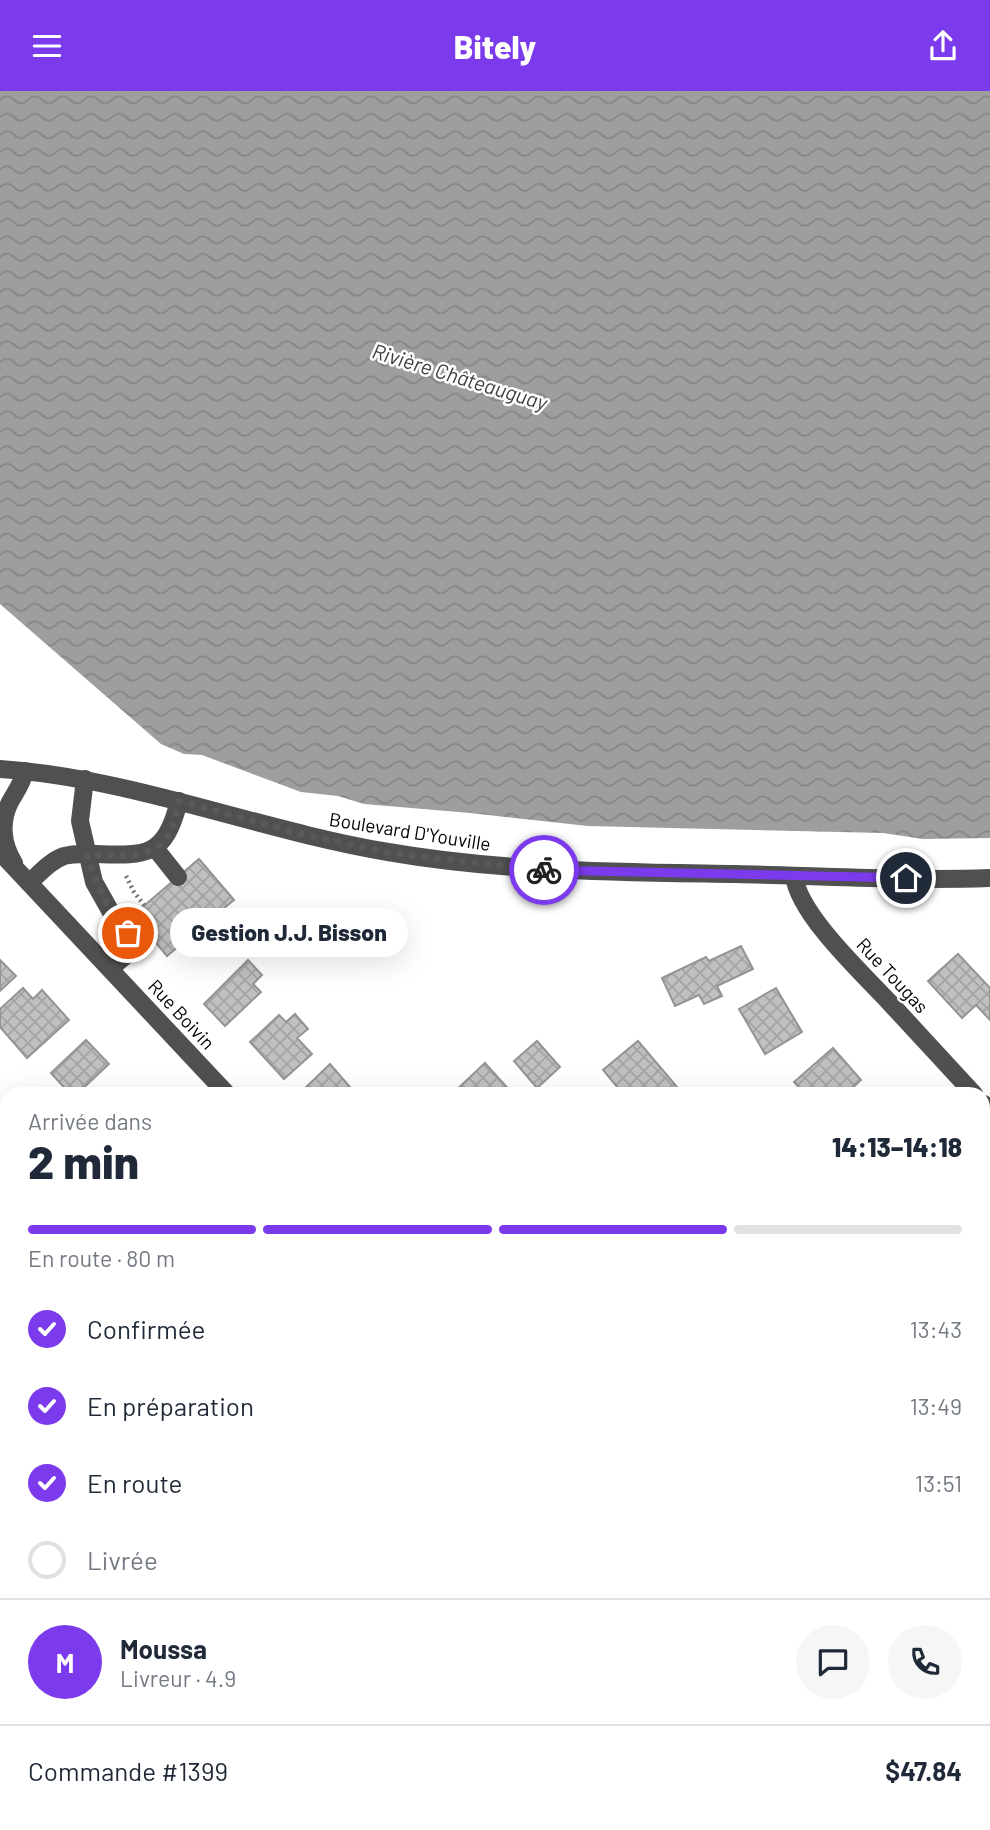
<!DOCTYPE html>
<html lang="fr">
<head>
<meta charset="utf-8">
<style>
	body { margin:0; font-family:Barlow,sans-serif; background:#f6f6f7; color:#1f2937; height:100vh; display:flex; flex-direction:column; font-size:26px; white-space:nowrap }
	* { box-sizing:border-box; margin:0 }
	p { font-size:23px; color:#747a83 }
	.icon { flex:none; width:38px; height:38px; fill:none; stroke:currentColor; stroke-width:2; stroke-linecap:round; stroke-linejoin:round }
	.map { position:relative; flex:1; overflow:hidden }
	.drawer { position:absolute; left:0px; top:996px; width:990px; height:744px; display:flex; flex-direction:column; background:#fff; border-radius:21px 21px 0 0; box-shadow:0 7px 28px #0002 }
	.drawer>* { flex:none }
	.pin { position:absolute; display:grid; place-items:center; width:60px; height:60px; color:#fff; margin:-30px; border:4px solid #fff; border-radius:50%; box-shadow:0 2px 7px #0007 }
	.courier { position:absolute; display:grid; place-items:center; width:70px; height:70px; margin:-35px; border:5px solid #7c3aed; border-radius:50%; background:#fff; color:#222; box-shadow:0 2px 9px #0007 }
	.bubble { position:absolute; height:49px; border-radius:24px; background:#fff; box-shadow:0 7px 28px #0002; font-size:23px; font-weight:800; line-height:49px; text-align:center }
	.head em { font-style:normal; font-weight:800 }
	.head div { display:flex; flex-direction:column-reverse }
	.head { display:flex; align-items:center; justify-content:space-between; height:119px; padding:0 28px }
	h1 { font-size:46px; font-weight:800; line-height:52px }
	.bar { display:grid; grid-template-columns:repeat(4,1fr); gap:10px 7px; align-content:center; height:84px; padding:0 28px }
	.bar i { height:9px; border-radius:5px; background:#e0e1e3 }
	.bar .selected { background:#7c3aed }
	.bar p { grid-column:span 4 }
	.line { display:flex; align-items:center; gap:18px; padding:0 28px; border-top:2px solid #e0e1e3 }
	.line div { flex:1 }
	.round { display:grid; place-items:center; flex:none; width:74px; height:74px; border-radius:37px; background:#f6f6f7 }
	ol { padding:0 28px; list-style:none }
	li { display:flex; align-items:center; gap:21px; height:77px }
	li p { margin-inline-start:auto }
	li .icon { padding:7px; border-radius:50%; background:#7c3aed; color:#fff; stroke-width:4 }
	li:last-child { color:#747a83 }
	li i { width:38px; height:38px; border:4px solid #e0e1e3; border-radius:50% }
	header { display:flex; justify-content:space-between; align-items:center; height:91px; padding:0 28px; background:#7c3aed; color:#fff; font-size:32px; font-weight:800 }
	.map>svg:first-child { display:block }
	.grass { fill:url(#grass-dots) }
	.water { fill:url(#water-waves) }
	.building { fill:url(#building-cross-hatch); stroke:#949494; stroke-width:2 }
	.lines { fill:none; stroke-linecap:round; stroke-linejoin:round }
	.path { stroke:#727272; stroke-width:4.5; stroke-dasharray:2 3.5; stroke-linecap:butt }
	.minor { stroke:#505050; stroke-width:18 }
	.done { stroke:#595959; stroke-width:7; stroke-dasharray:0 12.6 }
	.route { stroke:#7c3aed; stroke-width:9 }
	.labels { text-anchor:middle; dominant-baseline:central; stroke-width:5; stroke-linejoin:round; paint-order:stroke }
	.street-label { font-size:19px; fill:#000; stroke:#fff }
	.water-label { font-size:21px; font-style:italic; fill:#3f3f3f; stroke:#fff }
</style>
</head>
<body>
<header><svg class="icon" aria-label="menu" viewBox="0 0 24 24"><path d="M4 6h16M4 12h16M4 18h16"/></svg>Bitely<svg class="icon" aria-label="share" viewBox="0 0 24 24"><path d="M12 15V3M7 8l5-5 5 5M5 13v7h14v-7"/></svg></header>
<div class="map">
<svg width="990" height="1739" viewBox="0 0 990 1739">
	<defs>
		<pattern id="grass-dots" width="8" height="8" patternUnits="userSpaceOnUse" patternTransform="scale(1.75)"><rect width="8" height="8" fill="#d7d7d7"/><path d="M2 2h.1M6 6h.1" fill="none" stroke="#b7b7b7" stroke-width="1.8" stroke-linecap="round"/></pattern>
		<pattern id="water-waves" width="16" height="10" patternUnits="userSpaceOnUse" patternTransform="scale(1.75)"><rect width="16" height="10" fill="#9e9e9e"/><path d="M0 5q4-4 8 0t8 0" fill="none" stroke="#868686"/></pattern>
		<pattern id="building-cross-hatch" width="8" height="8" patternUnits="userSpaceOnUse" patternTransform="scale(1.75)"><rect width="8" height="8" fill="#c0c0c0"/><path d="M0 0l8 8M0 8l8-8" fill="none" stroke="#a3a3a3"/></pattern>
	</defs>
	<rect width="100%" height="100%" fill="#fff"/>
	<path class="grass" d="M990,1334V1598L984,1604V1340Z"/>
	<path class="water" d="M0,0H990V747L923,748L883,742L588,735L470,722L364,713L338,705L301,701L202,664L184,663L161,653L0,513Z"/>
	<g class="building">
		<path d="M199,768L234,809L167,865L133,824Z"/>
		<path d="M741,855L753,878L717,895L722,905L704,913L699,904L675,915L662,887L706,866L709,870Z"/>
		<path d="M958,863L990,897V929L976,914L962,927L928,890Z"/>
		<path d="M0,869L16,885L0,900Z"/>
		<path d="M248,869L262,884L253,893L261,901L225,935L204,913Z"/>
		<path d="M23,897L33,908L42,899L69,929L27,967L0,936V918Z"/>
		<path d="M776,897L802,941L765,963L739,918Z"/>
		<path d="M295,923L308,938L297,947L312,963L284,988L250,951L279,924L286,931Z"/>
		<path d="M86,949L109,973L77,1003H70L51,982Z"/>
		<path d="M537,950L560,976L537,997L514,970Z"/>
		<path d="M638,950L683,1003H623L603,979Z"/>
		<path d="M833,957L861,989L846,1003H805L794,991Z"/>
		<path d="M485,972L513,1003H452Z"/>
		<path d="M330,973L356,1003H299Z"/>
		<path d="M7,1098V1141L0,1134V1104Z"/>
		<path d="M0,1304L7,1311L6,1366L0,1360Z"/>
		<path d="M984,1649L990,1656V1686L984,1691Z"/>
		<path d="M990,1701V1725L984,1718V1707Z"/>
		<path d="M321,1732H368L361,1739H319L317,1736Z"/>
		<path d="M394,1732H406L413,1739H388Z"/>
		<path d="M577,1732H631L628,1735L632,1739H583Z"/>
		<path d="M818,1732L824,1739H778L772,1733Z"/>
	</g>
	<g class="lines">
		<path class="path" d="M126,785L134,801L144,814"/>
		<g class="minor">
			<path d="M0,678C133,687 257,739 388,761C503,781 620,781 736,783C820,785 905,790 990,787"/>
			<path d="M85,688L80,730L94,791L112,823L138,854L110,878"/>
			<path d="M155,757L178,786"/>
			<path d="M0,761L227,1003"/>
			<path d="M14,772C2,753 0,731 10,711C16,700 22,693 25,680"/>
			<path d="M794,785C799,824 863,883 890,912C918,942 946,973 974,1003"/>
			<path d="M29,792C40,782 50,770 64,765C74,762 86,763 96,763C148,765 165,765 179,710"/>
			<path d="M984,1013L990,1020"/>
			<path d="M984,1109L990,1103"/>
			<path d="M0,1204L7,1211"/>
			<path d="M504,1732L510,1739"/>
			<path d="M917,1732L923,1739"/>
		</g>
	</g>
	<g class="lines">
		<path class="done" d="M128,842C107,817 96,794 87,763C112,764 155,771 169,743C174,733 176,721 179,710L297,742L390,762L544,779"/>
		<path class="route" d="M544,779L906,787"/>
	</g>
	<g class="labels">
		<g class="street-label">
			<text transform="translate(410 740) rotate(9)">Boulevard D'Youville</text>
			<text transform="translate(893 884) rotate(47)">Rue Tougas</text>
			<text transform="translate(182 923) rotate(47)">Rue Boivin</text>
		</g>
		<g class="water-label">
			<text transform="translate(460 285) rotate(17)">Rivière Châteauguay</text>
		</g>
	</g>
</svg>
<div class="pin" style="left:128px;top:842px;background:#ea580c"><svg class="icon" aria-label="bag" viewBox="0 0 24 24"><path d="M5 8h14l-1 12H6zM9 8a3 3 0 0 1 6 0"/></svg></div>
<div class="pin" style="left:906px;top:787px;background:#1f2937"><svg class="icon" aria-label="home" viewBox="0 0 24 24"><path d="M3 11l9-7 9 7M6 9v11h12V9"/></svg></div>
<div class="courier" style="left:544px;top:779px"><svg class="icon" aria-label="bike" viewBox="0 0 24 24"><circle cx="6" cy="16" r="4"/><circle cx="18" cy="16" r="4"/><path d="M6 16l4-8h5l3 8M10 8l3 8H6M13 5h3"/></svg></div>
<div class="bubble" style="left:170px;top:817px;width:238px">Gestion J.J. Bisson</div>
<section class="drawer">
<div class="head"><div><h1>2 min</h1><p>Arrivée dans</p></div><em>14:13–14:18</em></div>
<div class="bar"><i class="selected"></i><i class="selected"></i><i class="selected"></i><i></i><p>En route · 80 m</p></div>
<ol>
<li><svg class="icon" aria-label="check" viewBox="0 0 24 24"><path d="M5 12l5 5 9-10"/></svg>Confirmée<p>13:43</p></li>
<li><svg class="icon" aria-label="check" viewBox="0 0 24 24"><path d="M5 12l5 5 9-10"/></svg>En préparation<p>13:49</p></li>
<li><svg class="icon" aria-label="check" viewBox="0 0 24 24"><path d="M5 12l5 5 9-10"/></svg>En route<p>13:51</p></li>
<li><i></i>Livrée</li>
</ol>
<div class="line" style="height:126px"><b class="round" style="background:#7c3aed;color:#fff">M</b><div><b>Moussa</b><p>Livreur · 4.9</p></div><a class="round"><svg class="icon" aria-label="chat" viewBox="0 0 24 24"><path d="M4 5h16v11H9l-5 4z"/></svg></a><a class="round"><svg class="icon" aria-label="phone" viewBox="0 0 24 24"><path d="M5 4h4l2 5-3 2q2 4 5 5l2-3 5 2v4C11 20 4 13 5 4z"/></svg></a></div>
<div class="line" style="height:91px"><div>Commande #1399</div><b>$47.84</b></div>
</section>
</div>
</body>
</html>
